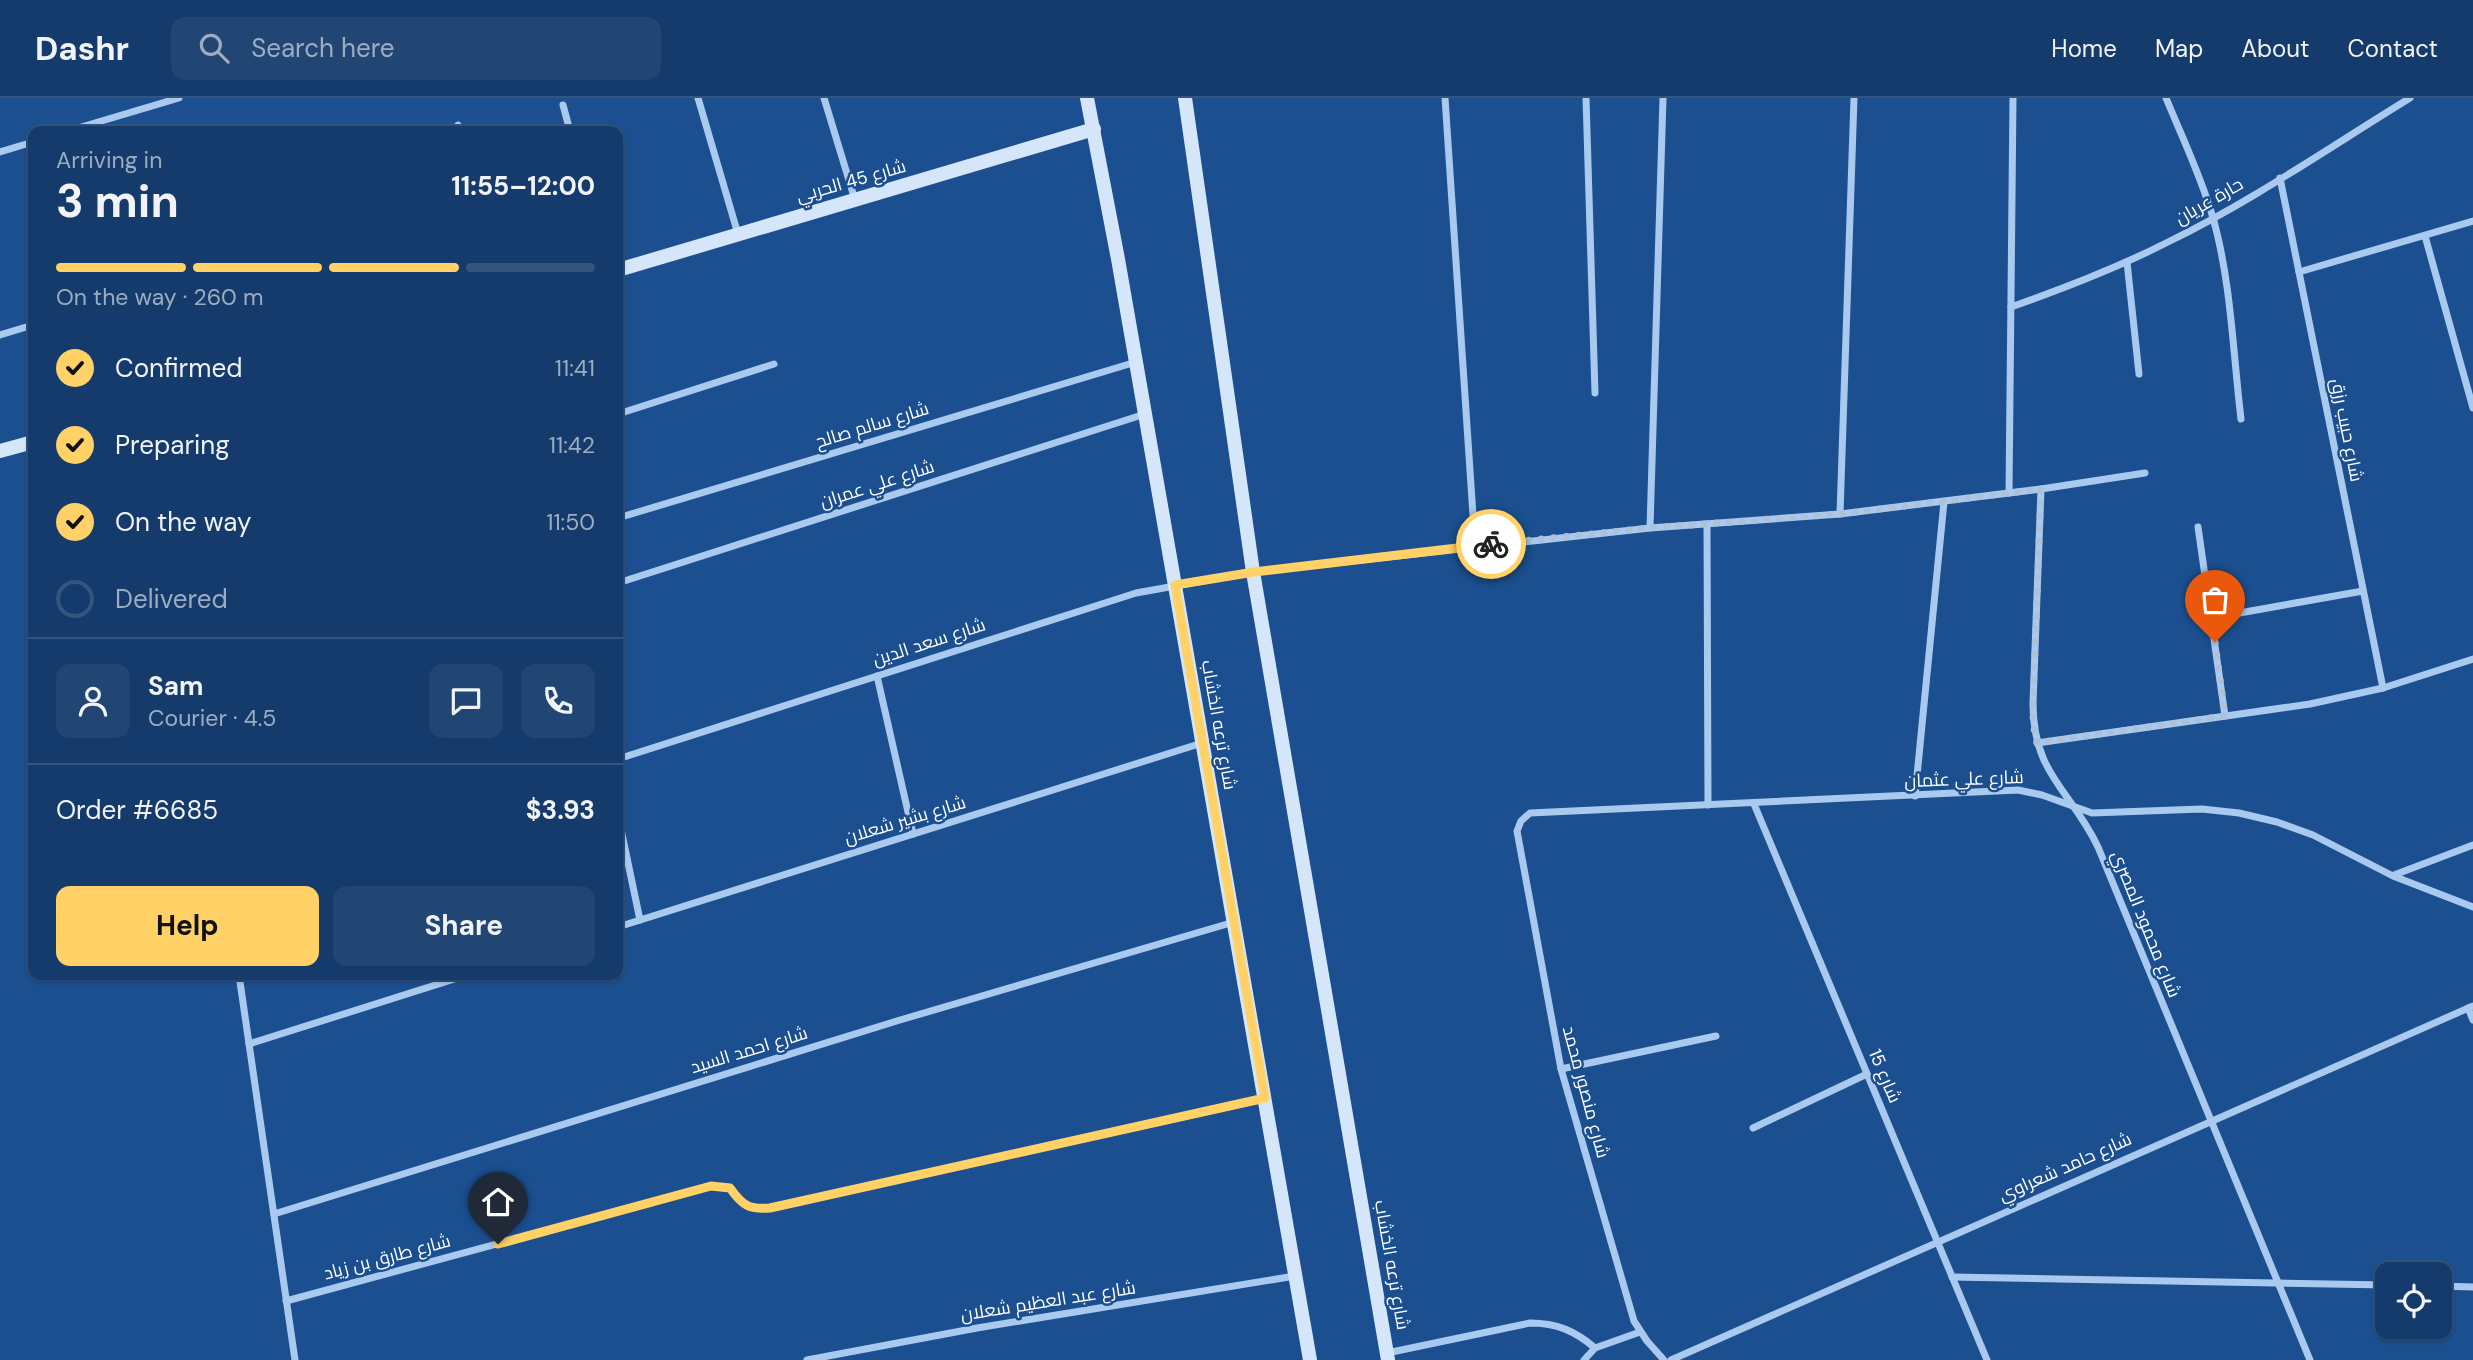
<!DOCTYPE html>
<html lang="en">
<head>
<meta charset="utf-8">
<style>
	body { margin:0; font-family:"DM Sans",Cairo,sans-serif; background:#214673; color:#f1f3f6; height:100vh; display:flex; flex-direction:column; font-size:26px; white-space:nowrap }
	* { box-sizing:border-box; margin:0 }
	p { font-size:23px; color:#9dadc1 }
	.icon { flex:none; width:38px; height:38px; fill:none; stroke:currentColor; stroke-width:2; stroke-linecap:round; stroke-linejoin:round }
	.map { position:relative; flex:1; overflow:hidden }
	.sheet { position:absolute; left:28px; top:28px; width:595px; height:854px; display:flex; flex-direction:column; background:#143b6b; border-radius:14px; box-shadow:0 2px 5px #0004,0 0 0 2px #33557e }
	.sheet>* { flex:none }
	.fabs { position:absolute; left:2375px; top:1164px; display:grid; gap:14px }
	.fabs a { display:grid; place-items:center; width:77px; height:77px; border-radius:14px; background:#143b6b; box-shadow:0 2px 5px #0004,0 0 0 2px #33557e; font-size:35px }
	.pin { position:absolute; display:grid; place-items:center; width:60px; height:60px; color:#fff; margin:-72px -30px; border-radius:50% 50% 50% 0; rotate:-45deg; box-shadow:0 0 7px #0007 }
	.pin .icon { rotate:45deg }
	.courier { position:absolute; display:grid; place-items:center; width:70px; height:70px; margin:-35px; border:5px solid #ffd166; border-radius:50%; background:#fff; color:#222; box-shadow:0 2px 9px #0007 }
	.summary em { font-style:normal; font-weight:700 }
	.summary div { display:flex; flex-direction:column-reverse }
	.summary { display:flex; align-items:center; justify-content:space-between; height:119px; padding:0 28px }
	h1 { font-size:46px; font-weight:700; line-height:52px }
	.bar { display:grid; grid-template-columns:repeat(4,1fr); gap:10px 7px; align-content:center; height:84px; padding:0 28px }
	.bar i { height:9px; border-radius:5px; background:#33557e }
	.bar .selected { background:#ffd166 }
	.bar p { grid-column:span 4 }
	.line { display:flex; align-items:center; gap:18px; padding:0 28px; border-top:2px solid #33557e }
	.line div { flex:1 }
	.round { display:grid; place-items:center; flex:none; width:74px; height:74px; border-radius:14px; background:#214673 }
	ol { padding:0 28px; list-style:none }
	li { display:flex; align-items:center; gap:21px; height:77px }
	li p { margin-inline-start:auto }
	li .icon { padding:7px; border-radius:50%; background:#ffd166; color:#111; stroke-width:4 }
	li:last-child { color:#9dadc1 }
	li i { width:38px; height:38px; border:4px solid #33557e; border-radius:50% }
	.primary-button { display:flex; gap:14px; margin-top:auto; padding:14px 28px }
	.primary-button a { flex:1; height:80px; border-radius:14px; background:#ffd166; color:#111; font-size:28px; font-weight:700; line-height:80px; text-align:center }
	.primary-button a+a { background:#214673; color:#f1f3f6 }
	header { display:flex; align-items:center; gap:42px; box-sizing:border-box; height:98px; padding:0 35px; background:#143b6b; border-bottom:2px solid #33557e }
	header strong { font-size:33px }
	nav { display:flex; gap:38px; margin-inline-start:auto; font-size:24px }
	.search { width:490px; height:63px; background:#214673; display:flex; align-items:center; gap:18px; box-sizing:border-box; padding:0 24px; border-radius:14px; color:#9dadc1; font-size:26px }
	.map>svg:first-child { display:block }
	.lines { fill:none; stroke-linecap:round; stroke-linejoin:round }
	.street { stroke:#a9c9ee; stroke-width:7 }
	.secondary { stroke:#d6e6fa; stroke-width:14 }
	.done { stroke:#afc1d8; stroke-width:7; stroke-dasharray:0 12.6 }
	.route { stroke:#ffd166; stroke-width:9 }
	.labels { text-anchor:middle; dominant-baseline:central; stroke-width:5; stroke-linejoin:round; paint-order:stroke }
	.street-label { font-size:18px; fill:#fff; stroke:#1b4f8f }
</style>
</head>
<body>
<header>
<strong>Dashr</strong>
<div class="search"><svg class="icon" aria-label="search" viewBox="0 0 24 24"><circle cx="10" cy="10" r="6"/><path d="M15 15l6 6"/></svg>Search here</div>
<nav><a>Home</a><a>Map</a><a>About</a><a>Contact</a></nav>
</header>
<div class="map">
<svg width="2473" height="1262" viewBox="0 0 2473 1262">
	<rect width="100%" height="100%" fill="#1b4f8f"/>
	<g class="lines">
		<g class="street">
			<path d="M698,0L738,136"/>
			<path d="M824,0L855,102"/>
			<path d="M1445,0L1475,447"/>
			<path d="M1586,0L1595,295"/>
			<path d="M2166,0C2182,39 2201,78 2213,120C2231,183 2233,255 2241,321"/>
			<path d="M563,7L570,33"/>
			<path d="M458,27L460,33"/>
			<path d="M68,33L179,0"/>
			<path d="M0,54L33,44"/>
			<path d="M2280,80L2383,590"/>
			<path d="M2425,138L2473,310"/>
			<path d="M2127,164L2139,276"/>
			<path d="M2299,174L2473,123"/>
			<path d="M2011,209C2065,190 2117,170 2168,144C2252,103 2330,49 2410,0"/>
			<path d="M0,237L33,227"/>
			<path d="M618,316L774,266"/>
			<path d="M2041,391L2033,605C2033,677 2071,692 2098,749L2310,1262"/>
			<path d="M2009,395L2013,0"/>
			<path d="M1840,416L1854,0"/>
			<path d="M618,420L1136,264"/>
			<path d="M1707,426L1708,707"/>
			<path d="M2198,429L2225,618"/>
			<path d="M1650,430L1663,0"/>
			<path d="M618,485L1145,316"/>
			<path d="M2211,520L2363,493"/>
			<path d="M877,578L913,736"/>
			<path d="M2037,645L2310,606L2383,590L2473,561"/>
			<path d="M618,661L1136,495L1253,474L1650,430L1840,416L2041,391L2145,375"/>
			<path d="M1915,698L1944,404"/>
			<path d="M1754,706L1987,1262"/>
			<path d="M618,717L640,822"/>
			<path d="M2394,777L2473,747"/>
			<path d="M618,829L1202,645"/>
			<path d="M239,877L295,1262"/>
			<path d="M2468,910L2473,922"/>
			<path d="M249,946L467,877"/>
			<path d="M1561,971L1716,938"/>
			<path d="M1753,1030L1867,976"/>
			<path d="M274,1116L900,922L1234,824"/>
			<path d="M1952,1179L2387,1187"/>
			<path d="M2440,1188L2473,1189"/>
			<path d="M286,1203L711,1088L730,1090C742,1106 749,1113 770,1110L1264,1001"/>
			<path d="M1387,1255L1530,1225C1557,1225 1575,1233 1595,1250"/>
			<path d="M807,1262L977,1230L1295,1178"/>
			<path d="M1584,1262L1595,1250L1640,1234"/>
			<path d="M1664,1262L1647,1243L1634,1223L1561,971L1517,733L1521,723L1530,715L2018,692L2042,697L2092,715L2202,711L2239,715L2277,724L2313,737L2393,778L2473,809"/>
			<path d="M1671,1262L2473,908"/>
		</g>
		<g class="secondary">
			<path d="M1087,0L1118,161L1310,1262"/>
			<path d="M1185,0L1253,474L1388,1262"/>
			<path d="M618,172L1094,31"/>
			<path d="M0,353L33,344"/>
		</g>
	</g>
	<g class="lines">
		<path class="done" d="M1491,446L1650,430L1840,416L2041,391L2033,605V626L2037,645L2225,618L2215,544"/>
		<path class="route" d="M498,1146L711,1088L730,1090C742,1107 749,1112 770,1110L1265,1000L1175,487L1254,474L1491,446"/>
	</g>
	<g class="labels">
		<g class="street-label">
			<text transform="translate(851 83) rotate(-16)">شارع 45 الحربي</text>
			<text transform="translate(2209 103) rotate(-30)">حارة عريان</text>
			<text transform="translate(872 327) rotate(-17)">شارع سالم صالح</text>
			<text transform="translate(2347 332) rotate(79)">شارع حبيب رزق</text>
			<text transform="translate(877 386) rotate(-18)">شارع علي عمران</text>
			<text transform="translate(929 544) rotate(-18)">شارع سعد الدين</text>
			<text transform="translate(1219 627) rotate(80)">شارع ترعه الخشاب</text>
			<text transform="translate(1964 681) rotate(-2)">شارع علي عثمان</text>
			<text transform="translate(905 722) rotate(-17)">شارع بشير شعلان</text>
			<text transform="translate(2146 826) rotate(68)">شارع محمود المصري</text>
			<text transform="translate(749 952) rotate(-17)">شارع احمد السيد</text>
			<text transform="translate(1885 978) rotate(67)">شارع 15</text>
			<text transform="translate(1586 994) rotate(75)">شارع منصور محمد</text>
			<text transform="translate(2065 1069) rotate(-24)">شارع حامد شعراوي</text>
			<text transform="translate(387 1159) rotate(-15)">شارع طارق بن زياد</text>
			<text transform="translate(1392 1167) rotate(80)">شارع ترعه الخشاب</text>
			<text transform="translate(1048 1203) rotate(-9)">شارع عبد العظيم شعلان</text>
		</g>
	</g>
</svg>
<div class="fabs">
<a><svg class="icon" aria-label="locate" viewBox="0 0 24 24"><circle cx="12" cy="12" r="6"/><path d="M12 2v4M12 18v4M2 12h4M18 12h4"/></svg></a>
</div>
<div class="pin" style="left:2215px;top:544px;background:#ea580c"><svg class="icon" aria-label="bag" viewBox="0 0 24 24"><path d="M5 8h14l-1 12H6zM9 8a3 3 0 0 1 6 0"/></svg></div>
<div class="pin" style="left:498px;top:1146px;background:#1f2937"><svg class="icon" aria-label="home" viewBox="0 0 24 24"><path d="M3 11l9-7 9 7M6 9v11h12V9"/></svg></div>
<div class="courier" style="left:1491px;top:446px"><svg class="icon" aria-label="bike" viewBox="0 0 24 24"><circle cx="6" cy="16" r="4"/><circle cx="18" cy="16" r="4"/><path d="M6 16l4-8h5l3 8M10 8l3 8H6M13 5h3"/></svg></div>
<section class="sheet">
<div class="summary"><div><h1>3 min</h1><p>Arriving in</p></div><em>11:55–12:00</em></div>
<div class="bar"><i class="selected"></i><i class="selected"></i><i class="selected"></i><i></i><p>On the way · 260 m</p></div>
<ol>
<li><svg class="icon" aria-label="check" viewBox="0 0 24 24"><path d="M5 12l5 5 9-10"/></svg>Confirmed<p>11:41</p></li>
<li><svg class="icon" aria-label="check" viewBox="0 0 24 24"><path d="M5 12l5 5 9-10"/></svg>Preparing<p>11:42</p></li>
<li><svg class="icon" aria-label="check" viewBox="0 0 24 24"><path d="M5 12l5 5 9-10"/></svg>On the way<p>11:50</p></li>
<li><i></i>Delivered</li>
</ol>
<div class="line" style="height:126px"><a class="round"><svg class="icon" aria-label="person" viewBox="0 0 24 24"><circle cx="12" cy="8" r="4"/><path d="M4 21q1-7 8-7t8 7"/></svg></a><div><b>Sam</b><p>Courier · 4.5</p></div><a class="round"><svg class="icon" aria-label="chat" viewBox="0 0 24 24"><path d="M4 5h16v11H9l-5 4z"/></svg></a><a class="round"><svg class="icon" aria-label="phone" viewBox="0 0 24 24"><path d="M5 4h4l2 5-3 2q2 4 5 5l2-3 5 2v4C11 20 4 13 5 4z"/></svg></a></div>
<div class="line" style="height:91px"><div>Order #6685</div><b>$3.93</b></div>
<div class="primary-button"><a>Help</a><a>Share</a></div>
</section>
</div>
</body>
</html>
